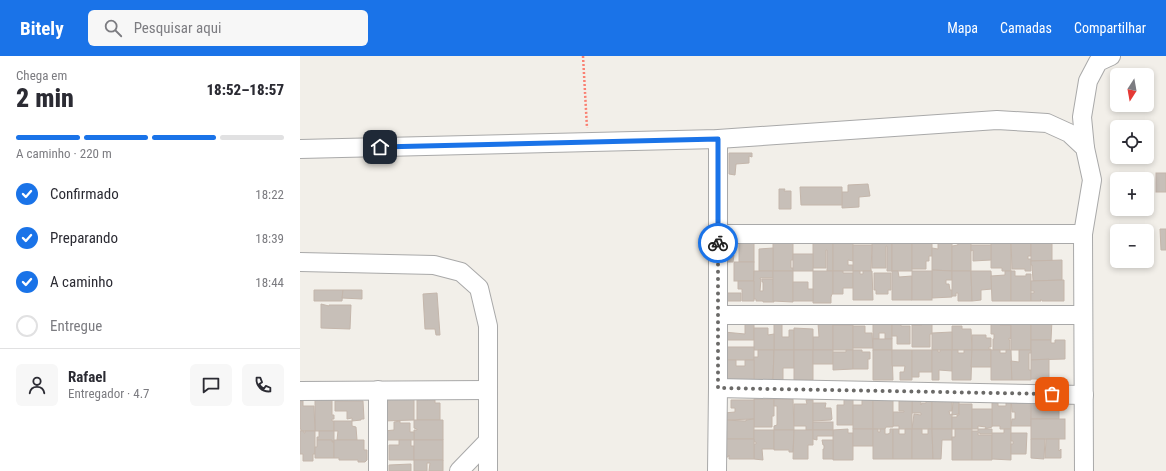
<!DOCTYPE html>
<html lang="pt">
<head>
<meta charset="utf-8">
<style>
	body { margin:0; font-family:"Roboto Condensed",sans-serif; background:#f7f7f7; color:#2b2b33; height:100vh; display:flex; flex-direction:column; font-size:15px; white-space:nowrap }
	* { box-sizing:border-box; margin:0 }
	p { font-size:13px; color:#7c7c81 }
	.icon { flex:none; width:22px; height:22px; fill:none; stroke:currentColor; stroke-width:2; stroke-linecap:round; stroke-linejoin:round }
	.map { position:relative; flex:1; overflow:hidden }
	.panel { display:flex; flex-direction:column; background:#fff; width:300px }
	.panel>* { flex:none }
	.needle { width:26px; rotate:191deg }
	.fabs { position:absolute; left:810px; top:12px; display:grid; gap:8px }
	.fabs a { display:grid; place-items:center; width:44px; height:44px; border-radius:6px; background:#fff; box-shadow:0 2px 6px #0003; font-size:20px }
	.pin { position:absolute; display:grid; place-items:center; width:34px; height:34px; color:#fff; margin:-17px; border-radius:8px; box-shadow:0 2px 6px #0006 }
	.courier { position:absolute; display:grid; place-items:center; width:40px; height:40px; margin:-20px; border:3px solid #1a73e8; border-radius:50%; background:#fff; color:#222; box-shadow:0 1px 5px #0007 }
	.overview em { font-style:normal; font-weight:800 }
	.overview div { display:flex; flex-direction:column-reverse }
	.overview { display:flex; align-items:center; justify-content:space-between; height:68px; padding:0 16px }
	h1 { font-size:26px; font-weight:800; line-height:30px }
	.bar { display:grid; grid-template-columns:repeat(4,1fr); gap:6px 4px; align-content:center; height:48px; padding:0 16px }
	.bar i { height:5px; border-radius:3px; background:#e1e1e2 }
	.bar .active { background:#1a73e8 }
	.bar p { grid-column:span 4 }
	.line { display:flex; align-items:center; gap:10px; padding:0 16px; border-top:1px solid #e1e1e2 }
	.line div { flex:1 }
	.round { display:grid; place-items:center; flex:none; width:42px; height:42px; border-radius:6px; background:#f7f7f7 }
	ol { padding:0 16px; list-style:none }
	li { display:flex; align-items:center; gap:12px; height:44px }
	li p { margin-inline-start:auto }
	li .icon { padding:4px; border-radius:50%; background:#1a73e8; color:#fff; stroke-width:4 }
	li:last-child { color:#7c7c81 }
	li i { width:22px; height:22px; border:2px solid #e1e1e2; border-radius:50% }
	header { display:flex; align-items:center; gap:24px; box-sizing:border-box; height:56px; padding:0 20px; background:#1a73e8; color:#fff }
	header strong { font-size:19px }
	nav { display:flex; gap:22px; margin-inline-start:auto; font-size:14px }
	.search { width:280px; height:36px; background:#f7f7f7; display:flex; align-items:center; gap:10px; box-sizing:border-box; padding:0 14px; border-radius:6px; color:#7c7c81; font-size:15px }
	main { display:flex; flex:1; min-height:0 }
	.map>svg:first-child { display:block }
	.building { fill:#c7bfb8; stroke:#c4b6ab }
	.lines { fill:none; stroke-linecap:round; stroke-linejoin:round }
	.minor-casing { stroke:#a9a9a9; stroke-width:20 }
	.path { stroke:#fa8072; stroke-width:2.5; stroke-dasharray:2 2; stroke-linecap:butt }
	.minor { stroke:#fff; stroke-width:18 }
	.done { stroke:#6b6a68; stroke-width:4; stroke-dasharray:0 7.2 }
	.route { stroke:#1a73e8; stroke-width:5 }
</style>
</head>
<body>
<header>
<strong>Bitely</strong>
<div class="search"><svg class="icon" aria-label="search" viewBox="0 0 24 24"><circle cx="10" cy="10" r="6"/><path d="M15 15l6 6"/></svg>Pesquisar aqui</div>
<nav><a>Mapa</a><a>Camadas</a><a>Compartilhar</a></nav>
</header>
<main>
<section class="panel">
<div class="overview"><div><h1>2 min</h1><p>Chega em</p></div><em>18:52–18:57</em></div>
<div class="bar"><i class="active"></i><i class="active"></i><i class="active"></i><i></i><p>A caminho · 220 m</p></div>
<ol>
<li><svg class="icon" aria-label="check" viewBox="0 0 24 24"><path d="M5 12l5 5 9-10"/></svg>Confirmado<p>18:22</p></li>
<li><svg class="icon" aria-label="check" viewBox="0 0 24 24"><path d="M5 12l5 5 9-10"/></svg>Preparando<p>18:39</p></li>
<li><svg class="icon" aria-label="check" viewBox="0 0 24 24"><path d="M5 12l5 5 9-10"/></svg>A caminho<p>18:44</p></li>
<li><i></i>Entregue</li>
</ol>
<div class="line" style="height:72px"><a class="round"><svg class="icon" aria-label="person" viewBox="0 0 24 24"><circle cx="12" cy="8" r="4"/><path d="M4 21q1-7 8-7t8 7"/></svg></a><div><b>Rafael</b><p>Entregador · 4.7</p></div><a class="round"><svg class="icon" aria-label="chat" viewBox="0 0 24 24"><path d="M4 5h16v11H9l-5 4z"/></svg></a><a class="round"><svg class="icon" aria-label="phone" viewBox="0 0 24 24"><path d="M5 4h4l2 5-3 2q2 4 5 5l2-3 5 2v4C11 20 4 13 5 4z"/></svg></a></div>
</section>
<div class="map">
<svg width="866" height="415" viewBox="0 0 866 415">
	<rect width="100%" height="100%" fill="#f2efe9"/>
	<g class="building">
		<path d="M429,97H452V101L449,100V107L436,108L435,119L429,118Z"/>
		<rect x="856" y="117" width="10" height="19"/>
		<path d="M568,128L570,140L559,141V151L542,152V136H548V129Z"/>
		<path d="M500,131H542V149H501Z"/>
		<path d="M479,133H485L484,135H491V153H479Z"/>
		<path d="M860,173H866V194H861Z"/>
		<path d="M711,183V215H702V212H691V185Z"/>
		<rect x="439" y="185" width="15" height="21"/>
		<path d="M473,185H493V204H491V212H493V215H473Z"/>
		<path d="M513,185H533V215H527V194H526V212H513Z"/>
		<path d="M533,185H553V205L548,204V209H553V215H533Z"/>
		<path d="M572,185H592V215H587V190H586V212H572Z"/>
		<rect x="592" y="185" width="20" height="30"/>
		<path d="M612,185H632V200H629V205H626V213H612Z"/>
		<path d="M638,185H652V215L632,214V192L638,193Z"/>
		<path d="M657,185H671V215H652V190L658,189Z"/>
		<path d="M711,185H731V200H728V203H731V215H725V213H712Z"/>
		<rect x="731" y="185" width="21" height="20"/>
		<path d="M553,189H572L571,215H553Z"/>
		<path d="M671,189H691V204L673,205V194L671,195Z"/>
		<path d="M473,192V215H459V193Z"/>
		<path d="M423,197H428V199H434L433,206H423Z"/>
		<rect x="493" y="198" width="20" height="17"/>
		<path d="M762,204V224L733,225L732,209H731V205Z"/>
		<rect x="434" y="206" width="20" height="19"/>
		<path d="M632,214L652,215V224H646V228H649L650,234H652V241L632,242Z"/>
		<path d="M454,215H473V222H460V223H461L460,235H463V226H462V223H473L474,246H463V245H456V243H453Z"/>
		<path d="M473,215H493V246L473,245Z"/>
		<path d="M513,215H533V238H532L531,241V247H513Z"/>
		<path d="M533,215H543V217H553V232H543V238H533Z"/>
		<path d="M553,215H560V218H563V215H572L573,244H553Z"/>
		<path d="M592,215H598L599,221L612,220V244H592Z"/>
		<rect x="612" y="215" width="20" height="29"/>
		<path d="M652,215H671L672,245H658V237H656V240H652Z"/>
		<path d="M671,215H691L692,233L681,234V244L672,245Z"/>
		<path d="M705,215H711V245H692L691,220L705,219Z"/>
		<path d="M711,215H715V220H726V218H731V245H711Z"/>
		<path d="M574,217H591V234H588V238H576V234H574Z"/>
		<path d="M764,224V245H742V244H740L741,245H731V237H734V235H731V225Z"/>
		<path d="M438,225H454V245H442V233H438Z"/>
		<path d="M493,226H508V233H513V245H493Z"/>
		<path d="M14,234H43L42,245H14Z"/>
		<path d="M43,234H62V243L42,242Z"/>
		<path d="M137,237L140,279H136L135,273H125L123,238Z"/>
		<path d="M425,237H441V245H428L424,239Z"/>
		<path d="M21,248L29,250V249H51L50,273L21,272Z"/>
		<path d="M700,261V269H711V283L709,282V284H710V294H693V283H694V278H691V262Z"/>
		<path d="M573,264H592V283H585V277H579V283H573Z"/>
		<path d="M592,264H601V270H610V288H597V280H592Z"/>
		<path d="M622,264L632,265V278H630V291H612V269H622Z"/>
		<rect x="711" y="264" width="20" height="30"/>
		<path d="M731,264H752L751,284H731Z"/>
		<path d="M443,265H454V284H424V276L445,278V268H443Z"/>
		<path d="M474,265H482V281H489V274H494V294H474Z"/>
		<path d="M533,265V294H513V281H519L518,267Z"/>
		<rect x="533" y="269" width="20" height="25"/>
		<path d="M553,270H565V277H572L573,292H553Z"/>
		<path d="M652,270H662V273H671L672,294H652Z"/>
		<path d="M454,272H468V279L474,278V294H454Z"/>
		<path d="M494,272L513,273V294H494Z"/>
		<path d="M652,276V294H632V277Z"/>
		<path d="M672,279H686V282H691V291H689V293H691V294H672Z"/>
		<rect x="573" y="283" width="19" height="11"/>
		<path d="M731,284H751V287H755V284H765V303L731,304Z"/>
		<rect x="424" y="291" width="30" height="13"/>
		<path d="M458,294H474L473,324H454V301H458Z"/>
		<path d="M474,294H494V312H483V324H473Z"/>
		<rect x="494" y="294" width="19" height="30"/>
		<rect x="513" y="294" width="20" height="14"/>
		<path d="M546,294H553V313L533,314V296H546Z"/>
		<path d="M553,294H562V296H570V303H568V313H553Z"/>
		<path d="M573,294H592L593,324H573Z"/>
		<path d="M592,294H612V324H600V316H604L605,310H592Z"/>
		<path d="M612,294H632V316H619V321H612Z"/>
		<path d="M632,294H638V296H640V294H652V315L639,314V324H632Z"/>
		<path d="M652,294H658V297H664V294H672L671,324H652Z"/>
		<path d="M672,294H691V311H671Z"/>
		<path d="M691,294H700V297H706V294H711L712,324H691Z"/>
		<path d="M719,294H731V297H729V314H731V324H712L711,305L719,306Z"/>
		<path d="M749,303V323H731V304Z"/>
		<path d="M424,304H436V310H445V304H454V324H425Z"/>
		<path d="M114,340V364L83,365L84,342Z"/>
		<path d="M544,342L553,343V369H537V349H544Z"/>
		<path d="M626,342H632V373H612L614,358L621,359V357H612V343H621V349L622,347H626Z"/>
		<path d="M711,342H732L731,370H711L712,363H715V356H712Z"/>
		<path d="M454,343H474V360H472V371H454Z"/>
		<path d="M474,343H493L494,374H474V370L477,369V350H474Z"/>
		<path d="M562,343L573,344V373H553V349H562Z"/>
		<path d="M599,343L612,344V373H599V370H593V356H604V355H599Z"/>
		<path d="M632,343L652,344V355H649L650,359L652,358V373H632Z"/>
		<path d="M706,343H711V373H700V370H692V346H698V350H706Z"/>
		<rect x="731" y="343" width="28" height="20"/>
		<path d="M15,344H32V359H34V363H32V365H34V375H15Z"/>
		<path d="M117,344H135V347H140V364H117Z"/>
		<path d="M431,344H454V363L424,364V357L435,356V352H431Z"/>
		<path d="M506,344H513V374H506V370H494V348H507Z"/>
		<path d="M573,344H593V371H586L585,373H573Z"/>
		<path d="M0,345H3V350H14L15,375H1V373H0Z"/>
		<path d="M35,345H63L64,363H61V364L52,365V362L47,363V355H35Z"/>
		<path d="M653,345H659V358L652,359Z"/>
		<path d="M513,347H526L525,352H531L532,363L531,364L513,365Z"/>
		<path d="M659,348H672V373H652V361H657V359H659Z"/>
		<path d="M672,353H692V371L685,373L686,371L678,370V373H672Z"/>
		<path d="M454,363V383H424L423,364L446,365V364Z"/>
		<rect x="731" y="363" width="34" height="20"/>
		<path d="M114,364H143V384H114V374H117V373L114,372Z"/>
		<path d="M34,365H52V370L56,371L57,384H37L38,375H34Z"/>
		<path d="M100,365V367H110V376H114V384H84V375L94,374V366Z"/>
		<rect x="513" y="366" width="20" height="8"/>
		<path d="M548,373V377H553V404H533V374Z"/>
		<rect x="553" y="373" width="20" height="17"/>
		<path d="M573,373H578V376H580V373H585V378H588L590,377V373H593V403H573Z"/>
		<path d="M593,373H599V378H605V373H612V403H593Z"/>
		<path d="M612,373H622V378H628V373H632L633,403H612Z"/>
		<path d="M632,373H652V384H642L641,403H633Z"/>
		<path d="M655,373H672V404H652V381H655Z"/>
		<path d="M678,373H692V378H680V377H678V379H692V404H672V375H678Z"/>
		<path d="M704,373H711V404L692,403V377H704Z"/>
		<path d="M454,374H474V393H462L463,404L454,403V388H456V386H454Z"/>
		<path d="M474,374H494L493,396H489V394H474Z"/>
		<path d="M494,374H513V389H508V403H493Z"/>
		<path d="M513,374H533V380H517V384L513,383Z"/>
		<path d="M0,375H4V377H5V375H15V398H13V405H3V398H0Z"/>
		<path d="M19,375H34V386H32V384H17V381H19Z"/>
		<path d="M711,377H727L726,398H711V388H713V385H711Z"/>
		<path d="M424,383H454V403H429V399L428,401H424Z"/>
		<path d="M731,383H745L744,403L731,402Z"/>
		<path d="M746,383H759V395L761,393V402H745Z"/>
		<path d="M17,384H32V386H34V402H15V391H17Z"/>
		<path d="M34,384H64V394H67V404L65,406H58V404H39V402H34Z"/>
		<path d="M99,384H111V390H114V404H89V389H99Z"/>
		<rect x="114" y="384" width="29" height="20"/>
		<path d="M522,384H533V403H523V393H524V389H523Z"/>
		<path d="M114,404H143V415H129L130,407H127V415H114Z"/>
		<path d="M111,408V415H89V409Z"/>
	</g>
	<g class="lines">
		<defs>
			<g id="minor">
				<path d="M785,92L782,61L788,25L798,6L811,0"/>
				<path d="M0,93L418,83L697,64L747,67L769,77L785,92L792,124L783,178L784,415"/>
				<path d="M418,178H783"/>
				<path d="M0,206L134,209L161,216L179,232L188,270V415"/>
				<path d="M418,259H783"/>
				<path d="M418,332L784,339"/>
				<path d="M78,334V415"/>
				<path d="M0,335L188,334"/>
				<path d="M159,415L188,385"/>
				<path d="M417,415L418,332V83"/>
			</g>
		</defs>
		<use href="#minor" class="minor-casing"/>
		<path class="path" d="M283,0L287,72"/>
		<use href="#minor" class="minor"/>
	</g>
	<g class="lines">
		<path class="done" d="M418,187V332L752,338"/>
		<path class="route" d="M80,91L418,83V187"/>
	</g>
</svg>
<div class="fabs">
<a><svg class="needle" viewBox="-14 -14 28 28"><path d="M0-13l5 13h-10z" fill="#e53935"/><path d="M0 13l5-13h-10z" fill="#7c7c81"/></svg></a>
<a><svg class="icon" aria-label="locate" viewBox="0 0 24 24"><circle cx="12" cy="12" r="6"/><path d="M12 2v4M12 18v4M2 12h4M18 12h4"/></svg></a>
<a>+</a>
<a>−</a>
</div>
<div class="pin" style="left:752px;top:338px;background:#ea580c"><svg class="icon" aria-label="bag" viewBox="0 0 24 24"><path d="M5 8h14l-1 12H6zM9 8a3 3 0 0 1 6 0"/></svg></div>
<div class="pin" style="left:80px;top:91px;background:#1f2937"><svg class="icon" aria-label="home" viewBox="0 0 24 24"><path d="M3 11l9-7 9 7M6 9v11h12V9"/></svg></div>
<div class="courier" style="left:418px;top:187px"><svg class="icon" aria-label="bike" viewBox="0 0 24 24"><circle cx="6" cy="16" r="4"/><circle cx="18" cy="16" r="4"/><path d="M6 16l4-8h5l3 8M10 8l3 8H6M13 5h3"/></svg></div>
</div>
</main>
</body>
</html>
